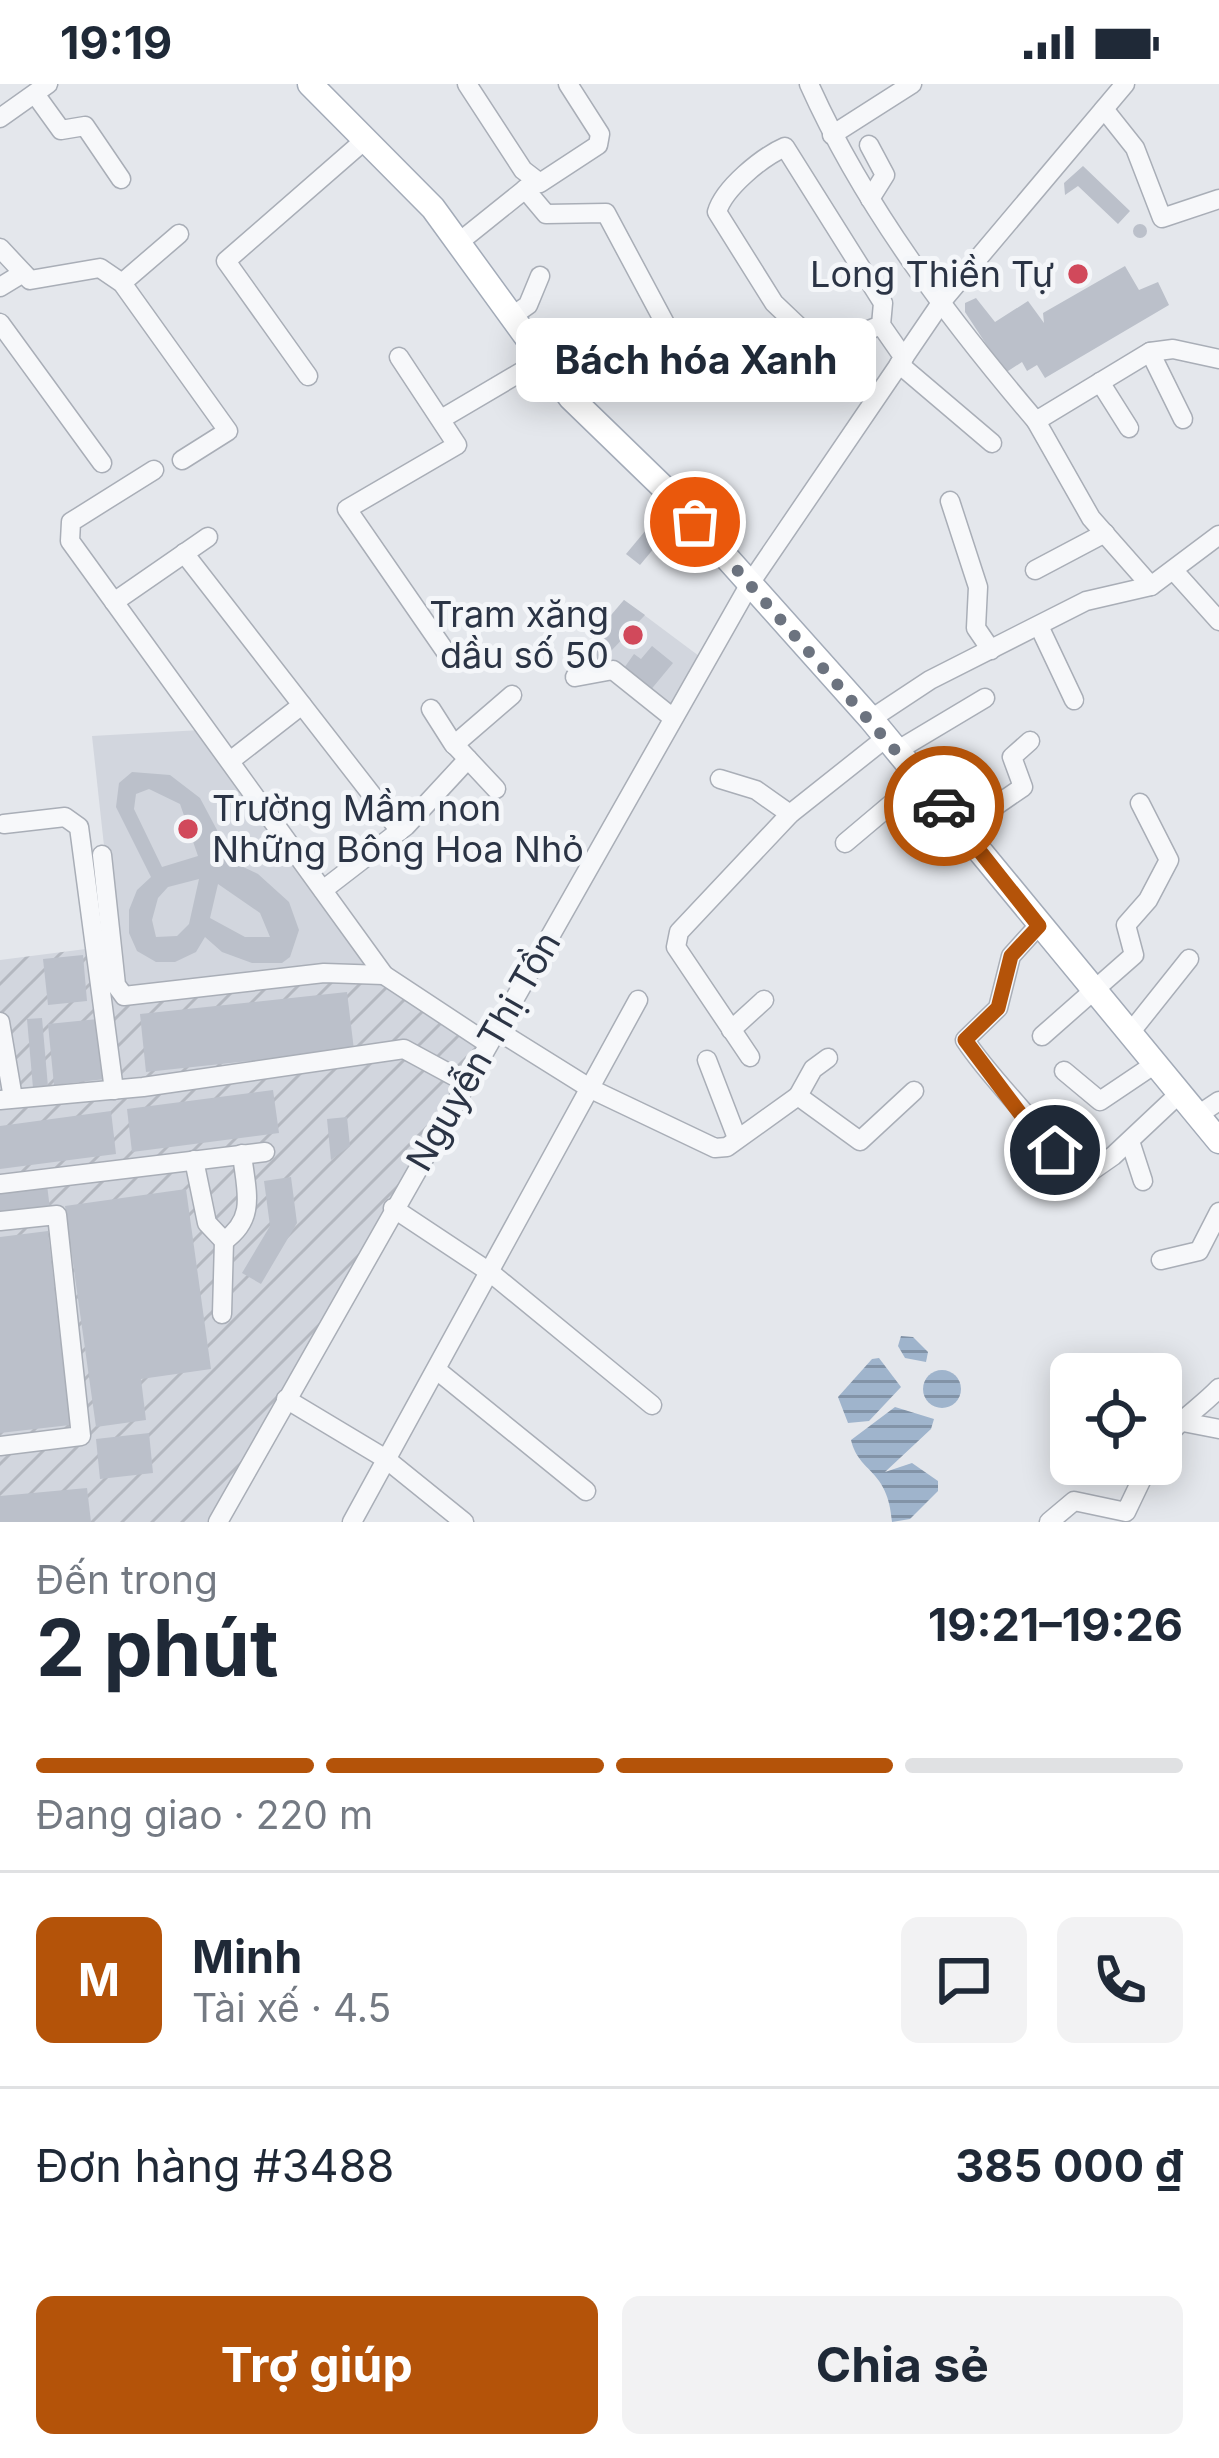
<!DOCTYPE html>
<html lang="vi">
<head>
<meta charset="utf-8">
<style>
	body { margin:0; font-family:Inter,sans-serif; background:#f2f2f3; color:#1f2937; height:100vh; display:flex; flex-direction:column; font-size:45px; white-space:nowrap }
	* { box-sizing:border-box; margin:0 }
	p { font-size:39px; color:#747a83 }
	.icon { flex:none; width:66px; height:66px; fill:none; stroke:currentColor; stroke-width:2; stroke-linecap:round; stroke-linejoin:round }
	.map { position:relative; height:1438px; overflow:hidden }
	.drawer { display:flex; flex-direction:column; background:#fff; flex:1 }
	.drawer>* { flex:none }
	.controls { position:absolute; left:1050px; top:1269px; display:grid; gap:24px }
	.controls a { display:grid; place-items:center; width:132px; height:132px; border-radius:18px; background:#fff; box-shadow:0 6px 30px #0003; font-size:60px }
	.pin { position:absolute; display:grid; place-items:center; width:102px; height:102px; color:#fff; margin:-51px; border:6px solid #fff; border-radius:50%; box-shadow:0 3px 12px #0007 }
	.courier { position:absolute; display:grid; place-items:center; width:120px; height:120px; margin:-60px; border:9px solid #b45309; border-radius:50%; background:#fff; color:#222; box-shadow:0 3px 15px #0007 }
	.bubble { position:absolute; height:84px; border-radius:18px; background:#fff; box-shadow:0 6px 30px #0003; font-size:39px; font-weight:700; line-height:84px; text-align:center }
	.summary em { font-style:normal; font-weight:700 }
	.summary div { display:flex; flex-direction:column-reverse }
	.summary { display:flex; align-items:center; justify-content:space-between; height:204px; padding:0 36px }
	h1 { font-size:78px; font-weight:700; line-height:90px }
	.bar { display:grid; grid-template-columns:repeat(4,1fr); gap:18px 12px; align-content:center; height:144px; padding:0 36px }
	.bar i { height:15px; border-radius:9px; background:#e0e1e3 }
	.bar .active { background:#b45309 }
	.bar p { grid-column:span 4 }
	.line { display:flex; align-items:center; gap:30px; padding:0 36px; border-top:3px solid #e0e1e3 }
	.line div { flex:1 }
	.round { display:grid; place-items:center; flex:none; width:126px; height:126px; border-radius:18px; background:#f2f2f3 }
	.primary-button { display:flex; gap:24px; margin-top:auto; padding:24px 36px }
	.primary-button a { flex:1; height:138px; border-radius:18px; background:#b45309; color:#fff; font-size:48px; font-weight:700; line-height:138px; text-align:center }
	.primary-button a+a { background:#f2f2f3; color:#1f2937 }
	.status { display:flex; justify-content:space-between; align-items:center; height:84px; padding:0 60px; background:#fff; direction:ltr }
	.status svg { height:33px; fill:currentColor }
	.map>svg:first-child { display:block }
	.built { fill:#d2d6de }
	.industrial { fill:url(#industrial-furrows) }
	.water { fill:url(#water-rules) }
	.building { fill:#bbc0ca; fill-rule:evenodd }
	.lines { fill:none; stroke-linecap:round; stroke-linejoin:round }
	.minor-casing { stroke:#a9aeb7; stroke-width:21 }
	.major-casing { stroke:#a3abb8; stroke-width:27 }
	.minor { stroke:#f7f8fa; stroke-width:18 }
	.major { stroke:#fff; stroke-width:24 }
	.done { stroke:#6c737f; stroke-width:12; stroke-dasharray:0 21.6 }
	.route { stroke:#b45309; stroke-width:15 }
	.poi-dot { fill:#d1495b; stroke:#f4f6f9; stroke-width:4.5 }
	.labels { text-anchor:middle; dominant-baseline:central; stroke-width:10; stroke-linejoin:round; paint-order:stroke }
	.poi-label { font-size:36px; fill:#2b3445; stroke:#f4f6f9; text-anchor:end }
	.street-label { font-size:36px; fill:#2b3445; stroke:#f4f6f9 }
</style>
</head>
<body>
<div class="status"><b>19:19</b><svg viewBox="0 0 49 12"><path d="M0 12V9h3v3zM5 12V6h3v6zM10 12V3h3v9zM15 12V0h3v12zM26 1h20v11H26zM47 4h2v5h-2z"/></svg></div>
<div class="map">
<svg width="1219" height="1438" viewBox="0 0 1219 1438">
	<defs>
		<pattern id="industrial-furrows" width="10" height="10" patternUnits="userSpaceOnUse" patternTransform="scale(3)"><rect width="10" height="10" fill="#d2d6de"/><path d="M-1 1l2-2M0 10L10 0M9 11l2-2" fill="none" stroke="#b4b8c0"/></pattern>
		<pattern id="water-rules" width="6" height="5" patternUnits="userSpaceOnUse" patternTransform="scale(3)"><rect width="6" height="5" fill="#9fb4cc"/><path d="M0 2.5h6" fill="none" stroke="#8293a7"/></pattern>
	</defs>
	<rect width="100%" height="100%" fill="#e4e7ec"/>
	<g class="built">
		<path d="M624,516L699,572L669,625L577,571Z"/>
		<path d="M201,646L376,888L126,909L119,899L92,652Z"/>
	</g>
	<path class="industrial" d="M109,862L117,910L323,892L380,894L479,958L209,1438H0V876Z"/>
	<g class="water">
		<path d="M901,1252L913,1253L928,1268L926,1278L905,1274L898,1262Z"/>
		<path d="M879,1274L901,1303L869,1337L848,1339L838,1313L872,1275Z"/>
		<circle cx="942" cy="1305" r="19"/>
		<path d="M895,1323L934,1335L931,1345L885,1388L912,1379L938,1397V1407L910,1435L892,1438C888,1384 859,1390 851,1356Z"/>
	</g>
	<g class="building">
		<path d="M1083,82L1130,127L1118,140L1078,102L1065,111L1064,99Z"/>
		<circle cx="1140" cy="147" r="7"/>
		<path d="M1125,182L1139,206L1158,198L1169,221L1045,294L1037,281L1027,287L1022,278L1005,289L965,228V219L976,214L995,238L1028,217L1044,239L1043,229Z"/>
		<path d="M656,434L670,445L640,481L626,470Z"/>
		<path d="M624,516L645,531L594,585L577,571Z"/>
		<path d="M652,562L673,579L649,608L622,587L634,570L641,575Z"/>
		<path d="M132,688L170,691L200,714L217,746L220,772L258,790L289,818L299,846L290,873L282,879H252L222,868L205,853L196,868L175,878H156L137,867L129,849V826L137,806L151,793L116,723L119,699ZM149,705L180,720L198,772L162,783L134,725L136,710ZM199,795L189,840L177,852L156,853L152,836L158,814L168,803ZM218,800L260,829L270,853H245L210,834Z"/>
		<path d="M83,871L87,917L48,921L43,875Z"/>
		<path d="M347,908L354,966L146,988L140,930Z"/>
		<path d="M42,934L48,1003L33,1004L27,935Z"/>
		<path d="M98,935L105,995L54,1001L48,940Z"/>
		<path d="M273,1006L279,1049L132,1068L127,1025Z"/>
		<path d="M111,1027L116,1070L0,1085V1042Z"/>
		<path d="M347,1033L350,1062L331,1076L327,1035Z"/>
		<path d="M291,1093L297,1139L261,1200L242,1189L270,1142L264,1097Z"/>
		<path d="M47,1101L50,1125L0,1131V1107Z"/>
		<path d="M186,1105L211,1285L141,1295L146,1336L96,1343L65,1122Z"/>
		<path d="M48,1147L70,1341L0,1349V1153Z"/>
		<path d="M149,1349L153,1389L100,1395L96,1355Z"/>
		<path d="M87,1404L91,1438H0V1412Z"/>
	</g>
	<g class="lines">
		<defs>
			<g id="minor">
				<path d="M467,0L523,86L540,99L598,61L600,50L568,0"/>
				<path d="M809,0C864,123 950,236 1036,337L1150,268L1173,265L1219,275"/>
				<path d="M35,10L61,46L85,42L121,95"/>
				<path d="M1104,25L1135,64L1162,134L1219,115"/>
				<path d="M0,34L48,0"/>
				<path d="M832,51L912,0"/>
				<path d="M869,61L885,91L870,115"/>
				<path d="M525,105L546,130L606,129L668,245L571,314"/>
				<path d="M458,159L534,98"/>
				<path d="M0,164L30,196L100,184L122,199L228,347L182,376"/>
				<path d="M122,199L179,150"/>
				<path d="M0,203L23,189"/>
				<path d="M511,233L528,221L540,192"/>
				<path d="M0,239L102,379"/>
				<path d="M881,241L883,219L785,63C762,73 724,104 717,128L774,219L815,258L834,260L881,241L904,274"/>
				<path d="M668,245L703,302L723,296"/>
				<path d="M1150,268L1183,335"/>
				<path d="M399,273L457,361L347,425L450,574"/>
				<path d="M899,280L992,359"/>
				<path d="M308,292L226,177L366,55"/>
				<path d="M1100,298L1129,344"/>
				<path d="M443,334L543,275"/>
				<path d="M1036,337L1091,434L1151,502"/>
				<path d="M154,386L71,438L70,457L384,891L487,959"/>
				<path d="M950,417L978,503L976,544L991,566"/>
				<path d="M184,469L400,747"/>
				<path d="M1035,486L1105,449"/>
				<path d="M1175,488L1219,537"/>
				<path d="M114,518L208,453"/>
				<path d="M1039,542L1074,616"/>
				<path d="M575,593L613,586L673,634"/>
				<path d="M431,625L452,658L496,705"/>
				<path d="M871,635L930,596L1086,517L1151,502L1219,451"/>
				<path d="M454,661L512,611"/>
				<path d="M898,666L985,614"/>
				<path d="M230,677L302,621"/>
				<path d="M720,695L756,706L790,730"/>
				<path d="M4,740L65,733L79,743L114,1006"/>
				<path d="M962,745L1023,703L1012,673L1030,657"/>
				<path d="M845,759L921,695"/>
				<path d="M102,771L116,901L124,912L324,889L384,891"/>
				<path d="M323,806L406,742L468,675"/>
				<path d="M1039,841L1011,872L998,924L965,956C996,1003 1042,1040 1068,1090L1080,1095L1113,1072L1180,1009"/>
				<path d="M0,938L13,1014"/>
				<path d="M495,945L591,1005L715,1064L727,1063L798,1012L860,1057L914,1007"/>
				<path d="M731,946L764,916"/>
				<path d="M1130,949L1189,875"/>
				<path d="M1042,952L1134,871L1126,841L1148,816L1169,776L1140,719"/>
				<path d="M750,973L676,863L679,848L790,730L887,653"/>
				<path d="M707,976L737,1054"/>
				<path d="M1064,987L1100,1017L1155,980"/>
				<path d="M798,1012L813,985L828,974"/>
				<path d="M0,1016L143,1003L404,965L465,998"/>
				<path d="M1198,1031L1219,1017"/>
				<path d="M1130,1057L1143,1097"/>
				<path d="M194,1076L207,1139L224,1157C257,1134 246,1107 242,1070"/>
				<path d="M0,1100L265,1068"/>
				<path d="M393,1124L491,1189L652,1321"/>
				<path d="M0,1137L57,1131L81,1352L0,1362"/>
				<path d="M1161,1176L1199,1167L1219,1128"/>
				<path d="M222,1230L224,1157"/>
				<path d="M438,1287L586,1407"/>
				<path d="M286,1315L386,1375L464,1438"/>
				<path d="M1183,1338L1219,1345"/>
				<path d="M1161,1360C1176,1338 1200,1324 1219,1304"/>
				<path d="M218,1438L751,498L943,216L1125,0"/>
				<path d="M352,1438L638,916"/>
				<path d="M1049,1438L1074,1417L1126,1428L1149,1380"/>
			</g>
			<path id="major" d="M310,0L433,124L571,314L668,408L871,635L1219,1057"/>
		</defs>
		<use href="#minor" class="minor-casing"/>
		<use href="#major" class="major-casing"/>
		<use href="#minor" class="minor"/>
		<use href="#major" class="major"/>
	</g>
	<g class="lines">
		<path class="done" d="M695,438L944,722"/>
		<path class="route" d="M944,722L1039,842L1011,872L998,924L965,956L1022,1032L1055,1066"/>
	</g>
	<g class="poi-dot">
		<circle cx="1078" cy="190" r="12"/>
		<circle cx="633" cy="551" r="12"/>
		<circle cx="188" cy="745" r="12"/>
	</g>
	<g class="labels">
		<g class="poi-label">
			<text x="1054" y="190">Long Thiền Tự</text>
			<text x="609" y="530">Trạm xăng<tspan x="609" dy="41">dầu số 50</tspan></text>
			<text x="212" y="724" text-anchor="start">Trường Mầm non<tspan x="212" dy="41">Những Bông Hoa Nhỏ</tspan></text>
		</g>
		<g class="street-label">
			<text transform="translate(483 967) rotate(-60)">Nguyễn Thị Tồn</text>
		</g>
	</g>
</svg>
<div class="controls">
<a><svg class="icon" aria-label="locate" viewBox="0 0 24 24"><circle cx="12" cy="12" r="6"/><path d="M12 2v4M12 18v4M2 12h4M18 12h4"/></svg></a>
</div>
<div class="pin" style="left:695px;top:438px;background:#ea580c"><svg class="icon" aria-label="bag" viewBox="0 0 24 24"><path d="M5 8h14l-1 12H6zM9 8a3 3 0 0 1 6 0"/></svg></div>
<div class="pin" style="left:1055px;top:1066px;background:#1f2937"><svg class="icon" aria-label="home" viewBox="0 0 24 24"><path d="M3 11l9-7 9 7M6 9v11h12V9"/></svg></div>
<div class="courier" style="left:944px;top:722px"><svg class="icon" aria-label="car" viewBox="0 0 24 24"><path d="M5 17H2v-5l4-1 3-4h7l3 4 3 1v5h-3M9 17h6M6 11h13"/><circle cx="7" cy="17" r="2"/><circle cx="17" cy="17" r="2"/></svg></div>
<div class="bubble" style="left:516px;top:234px;width:360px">Bách hóa Xanh</div>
</div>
<section class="drawer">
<div class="summary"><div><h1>2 phút</h1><p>Đến trong</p></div><em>19:21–19:26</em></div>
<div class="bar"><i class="active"></i><i class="active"></i><i class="active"></i><i></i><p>Đang giao · 220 m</p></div>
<div class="line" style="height:216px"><b class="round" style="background:#b45309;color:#fff">M</b><div><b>Minh</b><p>Tài xế · 4.5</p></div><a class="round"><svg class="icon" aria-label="chat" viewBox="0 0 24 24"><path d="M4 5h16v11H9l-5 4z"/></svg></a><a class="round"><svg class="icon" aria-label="phone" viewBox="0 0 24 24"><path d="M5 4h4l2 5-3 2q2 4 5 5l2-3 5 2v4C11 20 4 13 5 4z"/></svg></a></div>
<div class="line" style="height:156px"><div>Đơn hàng #3488</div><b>385 000 ₫</b></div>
<div class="primary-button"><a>Trợ giúp</a><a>Chia sẻ</a></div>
</section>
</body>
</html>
